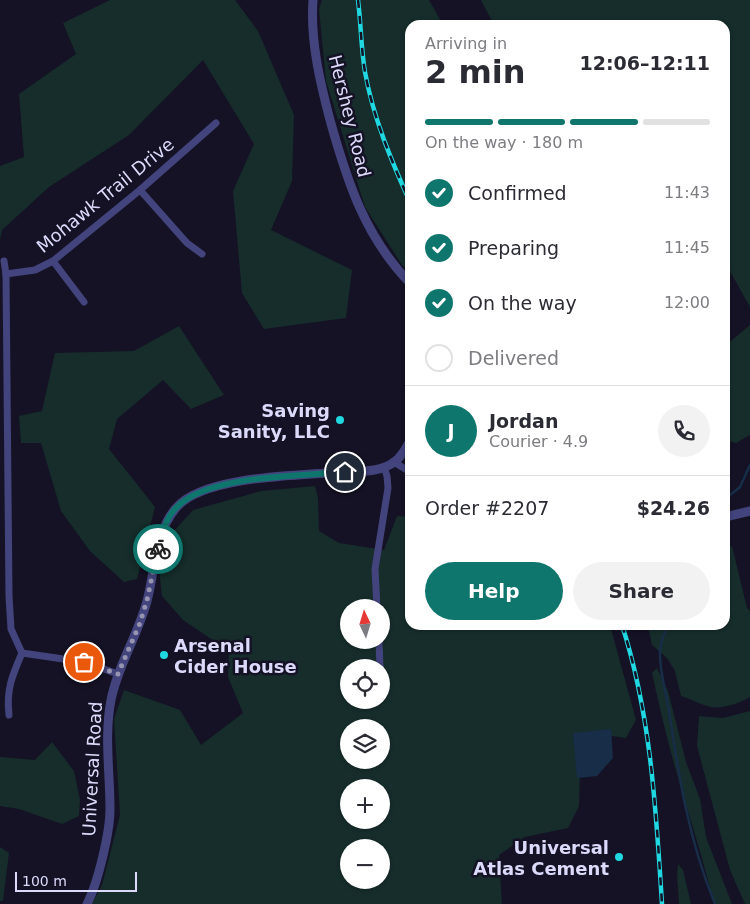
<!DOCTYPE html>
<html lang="en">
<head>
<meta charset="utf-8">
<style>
	body { margin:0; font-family:"DejaVu Sans",sans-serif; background:#f2f2f3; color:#2b2b33; height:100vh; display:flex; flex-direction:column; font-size:19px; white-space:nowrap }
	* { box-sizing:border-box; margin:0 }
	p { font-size:16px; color:#7c7c81 }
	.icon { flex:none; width:28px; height:28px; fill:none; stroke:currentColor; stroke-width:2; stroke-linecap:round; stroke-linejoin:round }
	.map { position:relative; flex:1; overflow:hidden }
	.panel { position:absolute; left:405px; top:20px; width:325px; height:610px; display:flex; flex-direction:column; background:#fff; border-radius:15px; box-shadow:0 1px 4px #0004 }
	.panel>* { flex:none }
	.needle { width:32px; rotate:356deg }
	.tools { position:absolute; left:340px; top:599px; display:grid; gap:10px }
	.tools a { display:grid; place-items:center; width:50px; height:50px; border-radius:50%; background:#fff; box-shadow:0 1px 4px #0004; font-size:25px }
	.scale { position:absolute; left:15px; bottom:12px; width:122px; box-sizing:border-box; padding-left:5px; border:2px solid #dcdafa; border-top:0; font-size:14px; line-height:18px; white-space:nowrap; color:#dcdafa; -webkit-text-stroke:4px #141224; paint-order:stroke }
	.pin { position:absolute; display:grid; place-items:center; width:42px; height:42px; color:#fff; margin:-21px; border:2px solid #fff; border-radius:50%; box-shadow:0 1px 5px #0007 }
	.courier { position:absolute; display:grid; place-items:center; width:50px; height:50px; margin:-25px; border:4px solid #0f766e; border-radius:50%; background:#fff; color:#222; box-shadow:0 1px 6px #0007 }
	.summary em { font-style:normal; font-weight:700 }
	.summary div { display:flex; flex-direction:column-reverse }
	.summary { display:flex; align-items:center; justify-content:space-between; height:85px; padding:0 20px }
	h1 { font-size:32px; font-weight:700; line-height:38px }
	.bar { display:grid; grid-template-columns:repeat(4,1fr); gap:8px 5px; align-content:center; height:60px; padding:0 20px }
	.bar i { height:6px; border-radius:4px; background:#e1e1e2 }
	.bar .selected { background:#0f766e }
	.bar p { grid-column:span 4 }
	.line { display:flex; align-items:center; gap:12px; padding:0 20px; border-top:1px solid #e1e1e2 }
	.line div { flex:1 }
	.round { display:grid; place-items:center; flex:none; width:52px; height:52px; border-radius:26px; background:#f2f2f3 }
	ol { padding:0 20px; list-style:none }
	li { display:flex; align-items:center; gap:15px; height:55px }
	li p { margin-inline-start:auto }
	li .icon { padding:5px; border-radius:50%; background:#0f766e; color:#fff; stroke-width:4 }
	li:last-child { color:#7c7c81 }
	li i { width:28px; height:28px; border:2px solid #e1e1e2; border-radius:50% }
	.primary-button { display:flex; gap:10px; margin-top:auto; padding:10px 20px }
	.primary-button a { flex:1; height:58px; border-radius:30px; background:#0f766e; color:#fff; font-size:20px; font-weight:700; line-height:58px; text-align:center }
	.primary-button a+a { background:#f2f2f3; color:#2b2b33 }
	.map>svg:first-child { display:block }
	.green { fill:#162d2b; fill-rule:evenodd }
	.water { fill:#172d48 }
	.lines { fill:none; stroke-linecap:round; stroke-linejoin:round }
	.stream { stroke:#172d48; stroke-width:2.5 }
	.minor { stroke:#43447d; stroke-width:7 }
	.tertiary { stroke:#43447d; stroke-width:9 }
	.rail-casing { stroke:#1fd8e1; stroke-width:4.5 }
	.rail { stroke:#141224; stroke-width:2.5; stroke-dasharray:8; stroke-linecap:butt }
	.done { stroke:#9694af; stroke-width:5; stroke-dasharray:0 9 }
	.route { stroke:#0f766e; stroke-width:6 }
	.poi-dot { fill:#1fd8e1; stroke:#141224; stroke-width:2 }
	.labels { text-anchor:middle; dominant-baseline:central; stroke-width:5; stroke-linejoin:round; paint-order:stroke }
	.street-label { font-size:18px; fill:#dcdafa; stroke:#141224 }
	.poi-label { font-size:18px; font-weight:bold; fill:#dcdafa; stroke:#141224; text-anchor:end }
</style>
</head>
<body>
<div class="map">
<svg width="750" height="904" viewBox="0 0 750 904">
	<rect width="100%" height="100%" fill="#141224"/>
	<g class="green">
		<path d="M110,0H235L258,31L294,115L292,181L271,230L352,270L346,318L264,329L242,293L233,191L254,144L203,60L129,135L49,187L2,230L0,240V166L24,157L19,94L76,54L63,23Z"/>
		<path d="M322,0H429L443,25H410V271L402,265L365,207L326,81L319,9Z"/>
		<path d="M481,0H750V307L727,266H725V25H494Z"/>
		<path d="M750,325V435L736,443L725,440V346Z"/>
		<path d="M179,326L224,395L191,409L163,380L117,419L109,449L155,507L137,579L124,582L90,551L61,511L41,443H21L19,416L42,411L55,353L134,351Z"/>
		<path d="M315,486L318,498L319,531L339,543L384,550L397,516L410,517V625H610L636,720L626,738L597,734L581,740L579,806L568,828L525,837L499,855L502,904H92L102,885L120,815L114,719L124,690L180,710L201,745L243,713L228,677L229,651L183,620L162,596L159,569L174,531L193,510L261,491ZM349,608H381V640H349ZM349,668H381V700H349ZM349,728H381V760H349ZM349,788H381V820H349ZM349,848H381V880H349Z"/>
		<path d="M732,546L747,608L750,611V697C741,703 722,709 711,707C701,705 691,699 681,696L675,671L667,658L652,645L648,625H725V548Z"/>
		<path d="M657,668L668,691L686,762L700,799L706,837L732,904H714C703,857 688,813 675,767C666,736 659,704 652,673Z"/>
		<path d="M750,711V904H745L730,870L697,746L699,716L723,718Z"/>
		<path d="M52,742L74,771L80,800L79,816L62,824L19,809L0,806V757L35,760Z"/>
		<path d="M0,847L9,853L3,901H0Z"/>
		<path d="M678,864L683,870L691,904H679L677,874Z"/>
	</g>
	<path class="water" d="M611,729L613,758L597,776L577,778L573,733Z"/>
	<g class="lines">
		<g class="stream">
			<path d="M725,499L740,487L750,465"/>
			<path d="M668,625C664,633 661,641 660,650C659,671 666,691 669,711C679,778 689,841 715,904"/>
		</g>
		<g class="minor">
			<path d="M140,190L187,243L202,254"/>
			<path d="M4,261L6,274L9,596L11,629L22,653"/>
			<path d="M53,261L84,302"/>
			<path d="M6,274L35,270L53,261L140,190L216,123"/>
			<path d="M394,462L410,472"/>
			<path d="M377,608L375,569L388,488L387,476L384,467"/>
			<path d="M379,640L380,668"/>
			<path d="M22,653L84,662L118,674"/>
			<path d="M9,715C6,690 12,676 22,653"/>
		</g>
		<g class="tertiary">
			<path d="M313,0C310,40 320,82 330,120C347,181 365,237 410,283"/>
			<path d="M725,517L750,511"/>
			<path d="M87,904C98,883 110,832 110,809C110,772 104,736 111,700C118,664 140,632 148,597C155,568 156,531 176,508C203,475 305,475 347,472C361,471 382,472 394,462C401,458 406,448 410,441"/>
		</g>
		<defs>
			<g id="rail">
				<path d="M358,0C361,24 361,48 365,72C373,117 391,160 410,202"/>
				<path d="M622,625C651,715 656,810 662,904"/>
			</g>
		</defs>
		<use href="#rail" class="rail-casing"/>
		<use href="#rail" class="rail"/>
	</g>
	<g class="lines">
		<path class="done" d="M84,662L118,674L140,623L147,600L158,549"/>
		<path class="route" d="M158,549C162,533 166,516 179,505C211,475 302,476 345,472"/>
	</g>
	<g class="poi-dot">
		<circle cx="340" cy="420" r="5"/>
		<circle cx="164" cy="655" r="5"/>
		<circle cx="619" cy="857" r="5"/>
	</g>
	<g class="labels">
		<g class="street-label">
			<text transform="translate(350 116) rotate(76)">Hershey Road</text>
			<text transform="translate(105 195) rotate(-39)">Mohawk Trail Drive</text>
			<text transform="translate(92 769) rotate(-87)">Universal Road</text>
		</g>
		<g class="poi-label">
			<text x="330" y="410">Saving<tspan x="330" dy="21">Sanity, LLC</tspan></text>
			<text x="174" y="645" text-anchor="start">Arsenal<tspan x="174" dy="21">Cider House</tspan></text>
			<text x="609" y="847">Universal<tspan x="609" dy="21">Atlas Cement</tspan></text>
		</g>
	</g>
</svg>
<div class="tools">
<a><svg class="needle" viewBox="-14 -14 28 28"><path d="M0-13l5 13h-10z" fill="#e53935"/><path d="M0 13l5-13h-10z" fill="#7c7c81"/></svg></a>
<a><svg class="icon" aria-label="locate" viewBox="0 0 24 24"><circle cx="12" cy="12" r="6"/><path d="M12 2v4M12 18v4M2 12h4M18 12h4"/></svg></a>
<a><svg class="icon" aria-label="layers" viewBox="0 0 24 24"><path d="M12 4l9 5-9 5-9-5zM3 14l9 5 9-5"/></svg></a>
<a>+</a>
<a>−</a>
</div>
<div class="scale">100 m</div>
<div class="pin" style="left:84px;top:662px;background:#ea580c"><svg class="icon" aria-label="bag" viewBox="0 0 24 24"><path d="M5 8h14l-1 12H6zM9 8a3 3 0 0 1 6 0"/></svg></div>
<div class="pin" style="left:345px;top:472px;background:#1f2937"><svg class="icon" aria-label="home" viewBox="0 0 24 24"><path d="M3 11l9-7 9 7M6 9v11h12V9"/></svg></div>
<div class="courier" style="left:158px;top:549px"><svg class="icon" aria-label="bike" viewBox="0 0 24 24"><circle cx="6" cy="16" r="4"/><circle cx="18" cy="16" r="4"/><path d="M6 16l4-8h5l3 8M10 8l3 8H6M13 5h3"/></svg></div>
<section class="panel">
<div class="summary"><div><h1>2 min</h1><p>Arriving in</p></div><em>12:06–12:11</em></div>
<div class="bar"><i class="selected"></i><i class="selected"></i><i class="selected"></i><i></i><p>On the way · 180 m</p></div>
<ol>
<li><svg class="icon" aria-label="check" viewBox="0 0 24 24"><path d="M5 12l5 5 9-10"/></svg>Confirmed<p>11:43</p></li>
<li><svg class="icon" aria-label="check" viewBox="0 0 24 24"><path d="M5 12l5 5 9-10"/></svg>Preparing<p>11:45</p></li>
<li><svg class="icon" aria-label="check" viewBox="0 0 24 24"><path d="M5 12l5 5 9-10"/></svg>On the way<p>12:00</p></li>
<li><i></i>Delivered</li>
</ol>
<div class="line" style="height:90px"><b class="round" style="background:#0f766e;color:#fff">J</b><div><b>Jordan</b><p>Courier · 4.9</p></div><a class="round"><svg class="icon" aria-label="phone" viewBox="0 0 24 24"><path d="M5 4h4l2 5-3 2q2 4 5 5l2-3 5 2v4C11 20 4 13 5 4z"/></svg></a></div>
<div class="line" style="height:65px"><div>Order #2207</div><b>$24.26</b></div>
<div class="primary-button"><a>Help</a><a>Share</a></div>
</section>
</div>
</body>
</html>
